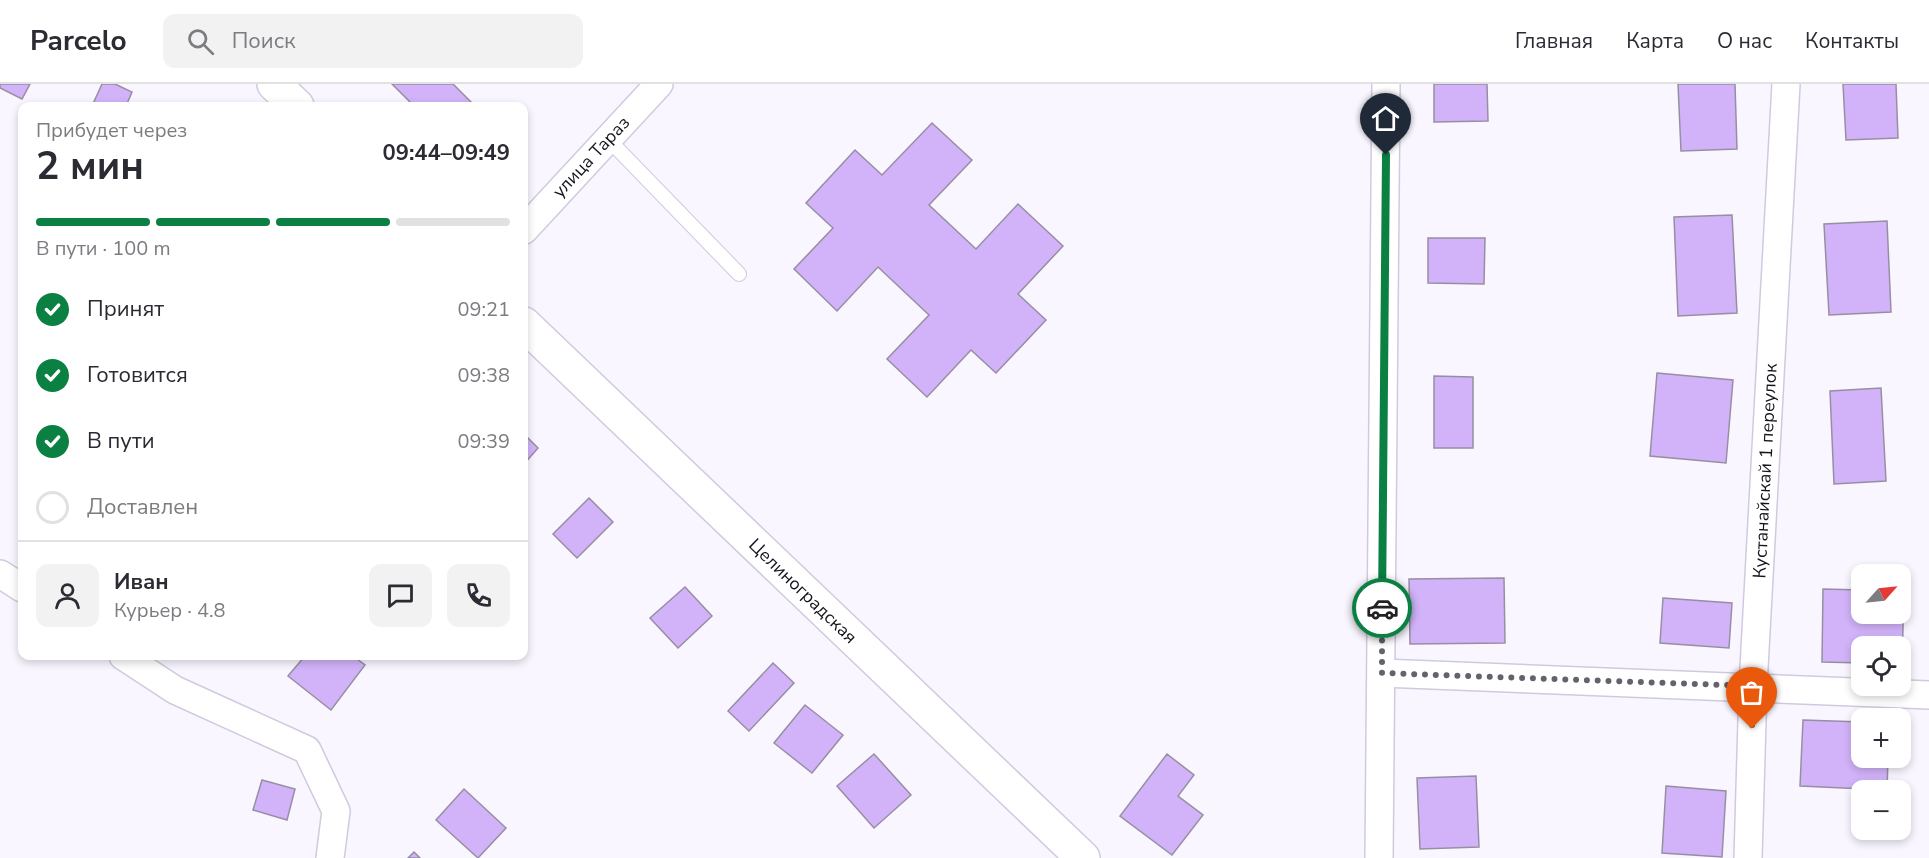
<!DOCTYPE html>
<html lang="ru">
<head>
<meta charset="utf-8">
<style>
	body { margin:0; font-family:"Nunito Sans",sans-serif; background:#f2f2f3; color:#2b2b33; height:100vh; display:flex; flex-direction:column; font-size:22px; white-space:nowrap }
	* { box-sizing:border-box; margin:0 }
	p { font-size:20px; color:#7c7c81 }
	.icon { flex:none; width:33px; height:33px; fill:none; stroke:currentColor; stroke-width:2; stroke-linecap:round; stroke-linejoin:round }
	.map { position:relative; flex:1; overflow:hidden }
	.details { position:absolute; left:18px; top:18px; width:510px; height:558px; display:flex; flex-direction:column; background:#fff; border-radius:12px; box-shadow:0 3px 9px #0003 }
	.details>* { flex:none }
	.needle { width:39px; rotate:63deg }
	.tools { position:absolute; left:1851px; top:480px; display:grid; gap:12px }
	.tools a { display:grid; place-items:center; width:60px; height:60px; border-radius:12px; background:#fff; box-shadow:0 3px 9px #0003; font-size:30px }
	.pin { position:absolute; display:grid; place-items:center; width:51px; height:51px; color:#fff; margin:-62px -26px; border-radius:50% 50% 50% 0; rotate:-45deg; box-shadow:0 0 6px #0007 }
	.pin .icon { rotate:45deg }
	.courier { position:absolute; display:grid; place-items:center; width:60px; height:60px; margin:-30px; border:4px solid #0b8043; border-radius:50%; background:#fff; color:#222; box-shadow:0 2px 8px #0007 }
	.summary em { font-style:normal; font-weight:700 }
	.summary div { display:flex; flex-direction:column-reverse }
	.summary { display:flex; align-items:center; justify-content:space-between; height:102px; padding:0 18px }
	h1 { font-size:39px; font-weight:700; line-height:45px }
	.bar { display:grid; grid-template-columns:repeat(4,1fr); gap:9px 6px; align-content:center; height:72px; padding:0 18px }
	.bar i { height:8px; border-radius:4px; background:#e1e1e2 }
	.bar .current { background:#0b8043 }
	.bar p { grid-column:span 4 }
	.line { display:flex; align-items:center; gap:15px; padding:0 18px; border-top:2px solid #e1e1e2 }
	.line div { flex:1 }
	.round { display:grid; place-items:center; flex:none; width:63px; height:63px; border-radius:12px; background:#f2f2f3 }
	ol { padding:0 18px; list-style:none }
	li { display:flex; align-items:center; gap:18px; height:66px }
	li p { margin-inline-start:auto }
	li .icon { padding:6px; border-radius:50%; background:#0b8043; color:#fff; stroke-width:4 }
	li:last-child { color:#7c7c81 }
	li i { width:33px; height:33px; border:3px solid #e1e1e2; border-radius:50% }
	header { display:flex; align-items:center; gap:36px; box-sizing:border-box; height:84px; padding:0 30px; background:#fff; border-bottom:2px solid #e1e1e2 }
	header strong { font-size:28px }
	nav { display:flex; gap:33px; margin-inline-start:auto; font-size:21px }
	.search { width:420px; height:54px; background:#f2f2f3; display:flex; align-items:center; gap:15px; box-sizing:border-box; padding:0 21px; border-radius:12px; color:#7c7c81; font-size:22px }
	.map>svg:first-child { display:block }
	.building { fill:#d2b3fa; stroke:#968fa2; stroke-width:1.5 }
	.lines { fill:none; stroke-linecap:round; stroke-linejoin:round }
	.lane-casing { stroke:#d1cadf; stroke-width:16 }
	.street-casing { stroke:#d1cadf; stroke-width:30 }
	.secondary-casing { stroke:#d1cadf; stroke-width:36 }
	.lane { stroke:#fff; stroke-width:14 }
	.street { stroke:#fff; stroke-width:27 }
	.secondary { stroke:#fff; stroke-width:33 }
	.done { stroke:#65626b; stroke-width:6; stroke-dasharray:0 10.8 }
	.route { stroke:#0b8043; stroke-width:8 }
	.labels { text-anchor:middle; dominant-baseline:central; stroke-width:6; stroke-linejoin:round; paint-order:stroke }
	.street-label { font-size:18px; fill:#16131b; stroke:#fff }
</style>
</head>
<body>
<header>
<strong>Parcelo</strong>
<div class="search"><svg class="icon" aria-label="search" viewBox="0 0 24 24"><circle cx="10" cy="10" r="6"/><path d="M15 15l6 6"/></svg>Поиск</div>
<nav><a>Главная</a><a>Карта</a><a>О нас</a><a>Контакты</a></nav>
</header>
<div class="map">
<svg width="1929" height="774" viewBox="0 0 1929 774">
	<rect width="100%" height="100%" fill="#f9f6ff"/>
	<g class="building">
		<path d="M0,0H30L22,15L0,4Z"/>
		<path d="M102,0H115L132,8L126,22H92Z"/>
		<path d="M392,0H453L475,22H414Z"/>
		<path d="M1434,0H1487L1488,37L1434,38Z"/>
		<path d="M1678,0H1735L1737,65L1681,67Z"/>
		<path d="M1843,0H1896L1898,54L1846,56Z"/>
		<path d="M932,39L972,76L929,121L976,165L1018,120L1063,162L1018,210L1046,236L996,289L971,266L927,313L887,275L929,231L878,183L837,227L794,185L833,144L806,119L855,66L882,91Z"/>
		<path d="M1732,131L1737,229L1678,232L1674,133Z"/>
		<path d="M1887,137L1891,228L1829,231L1824,140Z"/>
		<path d="M1428,154H1485L1484,200L1428,199Z"/>
		<path d="M1657,289L1733,296L1726,379L1650,372Z"/>
		<path d="M1434,292L1473,293V364H1434Z"/>
		<path d="M1881,304L1886,397L1834,400L1830,307Z"/>
		<path d="M524,350L538,364L524,380Z"/>
		<path d="M589,414L613,438L577,474L553,450Z"/>
		<path d="M1504,494L1505,559L1410,560L1409,495Z"/>
		<path d="M685,503L712,532L678,564L650,534Z"/>
		<path d="M1823,505L1862,506V530H1900V507H1904L1902,580H1900V562H1862V579L1822,578Z"/>
		<path d="M1663,514L1732,519L1729,564L1660,559Z"/>
		<path d="M305,572H353L365,581L331,626L288,592Z"/>
		<path d="M773,579L794,599L749,647L728,627Z"/>
		<path d="M805,621L843,651L812,689L774,659Z"/>
		<path d="M1803,636L1862,638V674H1888L1887,706L1800,702Z"/>
		<path d="M874,670L911,711L874,744L837,702Z"/>
		<path d="M1167,670L1194,691L1178,712L1203,731L1172,771L1120,732Z"/>
		<path d="M1476,692L1479,763L1420,765L1417,694Z"/>
		<path d="M262,696L295,705L287,736L253,726Z"/>
		<path d="M1666,702L1726,707L1722,773L1662,769Z"/>
		<path d="M464,705L506,744L478,774L436,736Z"/>
		<path d="M414,768L420,774H408Z"/>
	</g>
	<g class="lines">
		<defs>
			<path id="lane" d="M608,55L739,190"/>
			<g id="street">
				<path d="M524,146L659,0"/>
				<path d="M0,490L22,504"/>
				<path d="M123,572L175,606L307,666L336,727L330,774"/>
				<path d="M1382,589L1929,611"/>
				<path d="M1379,774L1386,0"/>
				<path d="M1748,774L1753,602L1786,0"/>
			</g>
			<g id="secondary">
				<path d="M274,0L297,22"/>
				<path d="M524,240L1083,774"/>
			</g>
		</defs>
		<use href="#lane" class="lane-casing"/>
		<use href="#street" class="street-casing"/>
		<use href="#secondary" class="secondary-casing"/>
		<use href="#lane" class="lane"/>
		<use href="#street" class="street"/>
		<use href="#secondary" class="secondary"/>
	</g>
	<g class="lines">
		<path class="done" d="M1382,524V589L1753,602L1752,645"/>
		<path class="route" d="M1382,524L1386,71"/>
	</g>
	<g class="labels">
		<g class="street-label">
			<text transform="translate(591 73) rotate(-47)">улица Тараз</text>
			<text transform="translate(1765 387) rotate(-87)">Кустанайскай 1 переулок</text>
			<text transform="translate(803 507) rotate(44)">Целиноградская</text>
		</g>
	</g>
</svg>
<div class="tools">
<a><svg class="needle" viewBox="-14 -14 28 28"><path d="M0-13l5 13h-10z" fill="#e53935"/><path d="M0 13l5-13h-10z" fill="#7c7c81"/></svg></a>
<a><svg class="icon" aria-label="locate" viewBox="0 0 24 24"><circle cx="12" cy="12" r="6"/><path d="M12 2v4M12 18v4M2 12h4M18 12h4"/></svg></a>
<a>+</a>
<a>−</a>
</div>
<div class="pin" style="left:1752px;top:645px;background:#ea580c"><svg class="icon" aria-label="bag" viewBox="0 0 24 24"><path d="M5 8h14l-1 12H6zM9 8a3 3 0 0 1 6 0"/></svg></div>
<div class="pin" style="left:1386px;top:71px;background:#1f2937"><svg class="icon" aria-label="home" viewBox="0 0 24 24"><path d="M3 11l9-7 9 7M6 9v11h12V9"/></svg></div>
<div class="courier" style="left:1382px;top:524px"><svg class="icon" aria-label="car" viewBox="0 0 24 24"><path d="M5 17H2v-5l4-1 3-4h7l3 4 3 1v5h-3M9 17h6M6 11h13"/><circle cx="7" cy="17" r="2"/><circle cx="17" cy="17" r="2"/></svg></div>
<section class="details">
<div class="summary"><div><h1>2 мин</h1><p>Прибудет через</p></div><em>09:44–09:49</em></div>
<div class="bar"><i class="current"></i><i class="current"></i><i class="current"></i><i></i><p>В пути · 100 m</p></div>
<ol>
<li><svg class="icon" aria-label="check" viewBox="0 0 24 24"><path d="M5 12l5 5 9-10"/></svg>Принят<p>09:21</p></li>
<li><svg class="icon" aria-label="check" viewBox="0 0 24 24"><path d="M5 12l5 5 9-10"/></svg>Готовится<p>09:38</p></li>
<li><svg class="icon" aria-label="check" viewBox="0 0 24 24"><path d="M5 12l5 5 9-10"/></svg>В пути<p>09:39</p></li>
<li><i></i>Доставлен</li>
</ol>
<div class="line" style="height:108px"><a class="round"><svg class="icon" aria-label="person" viewBox="0 0 24 24"><circle cx="12" cy="8" r="4"/><path d="M4 21q1-7 8-7t8 7"/></svg></a><div><b>Иван</b><p>Курьер · 4.8</p></div><a class="round"><svg class="icon" aria-label="chat" viewBox="0 0 24 24"><path d="M4 5h16v11H9l-5 4z"/></svg></a><a class="round"><svg class="icon" aria-label="phone" viewBox="0 0 24 24"><path d="M5 4h4l2 5-3 2q2 4 5 5l2-3 5 2v4C11 20 4 13 5 4z"/></svg></a></div>
</section>
</div>
</body>
</html>
